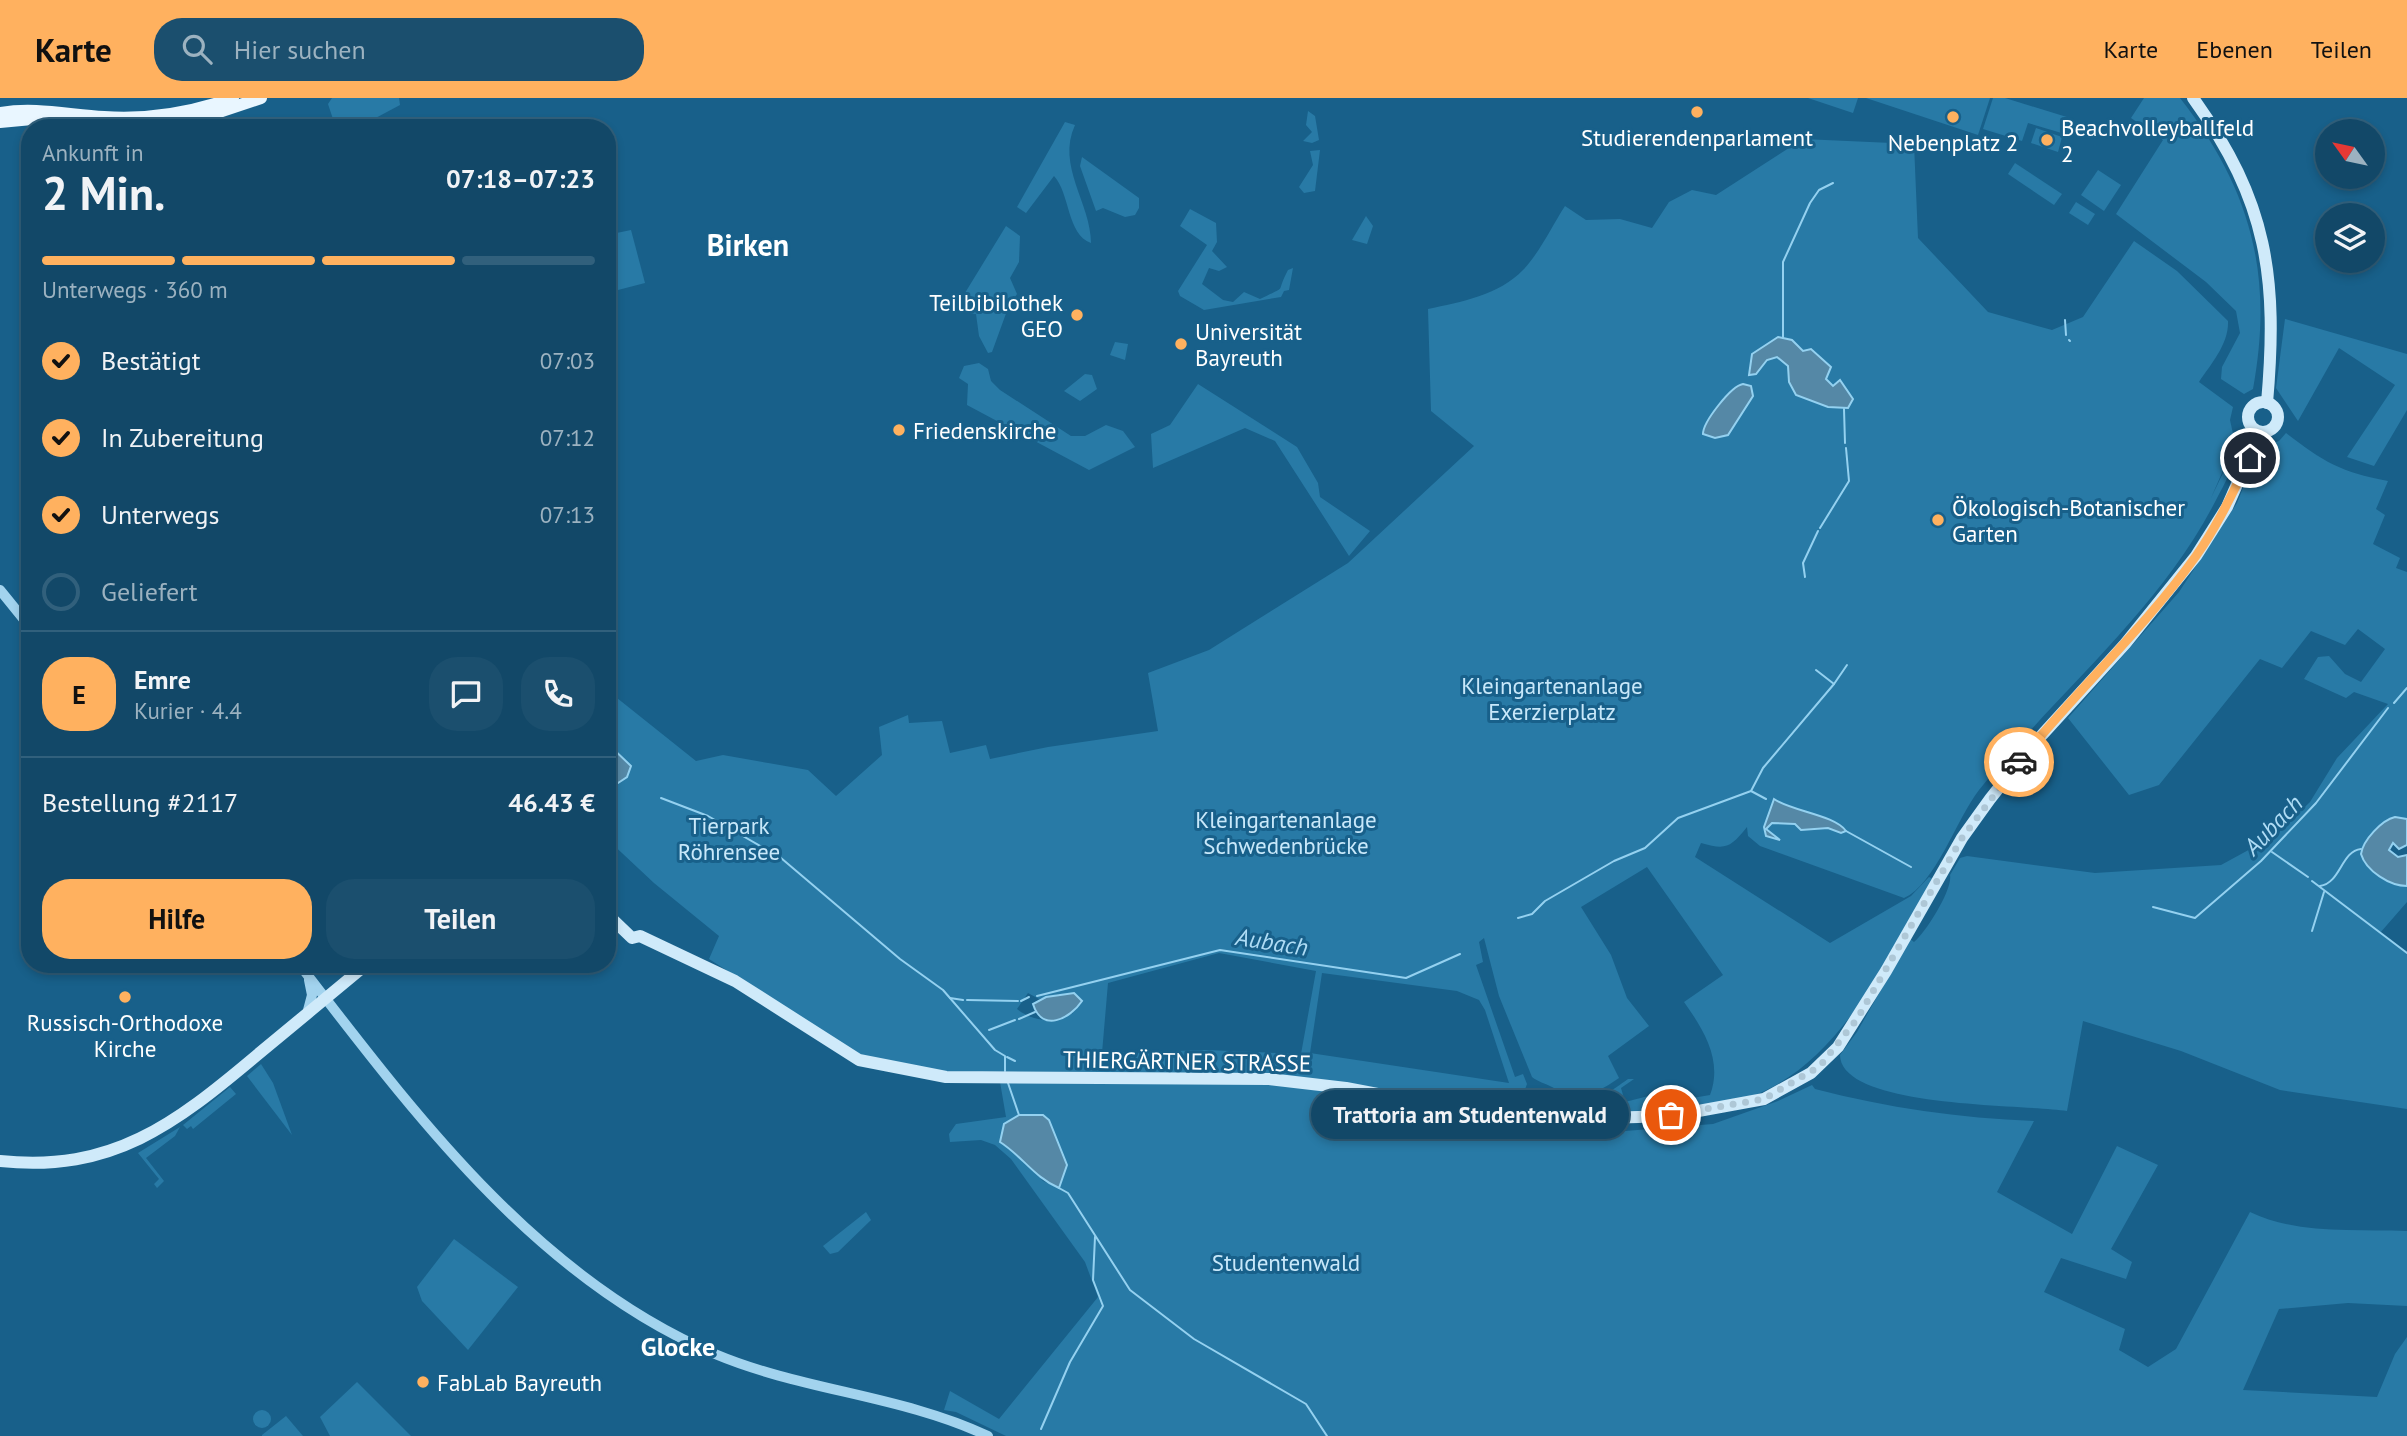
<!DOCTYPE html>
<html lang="de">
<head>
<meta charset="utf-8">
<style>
	body { margin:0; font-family:"PT Sans",sans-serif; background:#1b4f6e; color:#f1f3f6; height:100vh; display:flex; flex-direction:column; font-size:26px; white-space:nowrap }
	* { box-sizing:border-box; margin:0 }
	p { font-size:23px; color:#9cb2c0 }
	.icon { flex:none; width:38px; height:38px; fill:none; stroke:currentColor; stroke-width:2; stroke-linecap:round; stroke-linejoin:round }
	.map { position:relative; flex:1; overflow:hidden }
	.details { position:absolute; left:21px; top:21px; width:595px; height:854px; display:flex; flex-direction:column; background:#124868; border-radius:28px; box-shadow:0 4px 10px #0003,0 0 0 2px #31607c }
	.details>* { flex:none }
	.needle { width:46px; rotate:303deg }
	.buttons { position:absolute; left:2315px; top:21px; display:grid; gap:14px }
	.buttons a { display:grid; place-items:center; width:70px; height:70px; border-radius:50%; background:#124868; box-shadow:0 4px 10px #0003,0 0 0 2px #31607c; font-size:35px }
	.pin { position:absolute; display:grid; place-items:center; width:60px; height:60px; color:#fff; margin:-30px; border:4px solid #fff; border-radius:50%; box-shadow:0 2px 7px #0007 }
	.courier { position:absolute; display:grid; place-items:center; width:70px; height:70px; margin:-35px; border:5px solid #ffb15f; border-radius:50%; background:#fff; color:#222; box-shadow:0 2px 9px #0007 }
	.bubble { position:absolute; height:49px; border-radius:24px; background:#124868; box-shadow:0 4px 10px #0003,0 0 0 2px #31607c; font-size:23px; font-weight:600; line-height:49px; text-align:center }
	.summary em { font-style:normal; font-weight:600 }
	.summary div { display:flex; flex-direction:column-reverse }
	.summary { display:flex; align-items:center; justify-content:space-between; height:119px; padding:0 21px }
	h1 { font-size:46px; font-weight:600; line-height:52px }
	.bar { display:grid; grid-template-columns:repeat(4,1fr); gap:10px 7px; align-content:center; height:84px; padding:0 21px }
	.bar i { height:9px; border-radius:5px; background:#31607c }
	.bar .active { background:#ffb15f }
	.bar p { grid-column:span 4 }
	.line { display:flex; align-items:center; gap:18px; padding:0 21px; border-top:2px solid #31607c }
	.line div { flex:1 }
	.round { display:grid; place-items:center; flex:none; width:74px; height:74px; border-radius:28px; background:#1b4f6e }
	ol { padding:0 21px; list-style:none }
	li { display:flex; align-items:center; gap:21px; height:77px }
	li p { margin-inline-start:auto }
	li .icon { padding:7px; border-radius:50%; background:#ffb15f; color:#111; stroke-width:4 }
	li:last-child { color:#9cb2c0 }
	li i { width:38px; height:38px; border:4px solid #31607c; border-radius:50% }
	.cta { display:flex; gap:14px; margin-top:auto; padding:14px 21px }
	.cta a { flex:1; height:80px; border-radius:28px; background:#ffb15f; color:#111; font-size:28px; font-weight:600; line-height:80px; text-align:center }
	.cta a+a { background:#1b4f6e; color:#f1f3f6 }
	header { display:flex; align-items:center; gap:42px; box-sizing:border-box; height:98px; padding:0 35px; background:#ffb15f; color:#111 }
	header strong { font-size:33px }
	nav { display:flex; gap:38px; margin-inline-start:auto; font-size:24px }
	.search { width:490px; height:63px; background:#1b4f6e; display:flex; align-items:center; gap:18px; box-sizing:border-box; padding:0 24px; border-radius:28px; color:#9cb2c0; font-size:26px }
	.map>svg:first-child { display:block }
	.green { fill:#287aa6; fill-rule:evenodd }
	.water { fill:#5588a6; stroke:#94d1f0; stroke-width:2 }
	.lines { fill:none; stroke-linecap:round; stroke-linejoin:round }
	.stream { stroke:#94d1f0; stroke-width:2 }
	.tertiary { stroke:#a2d3ee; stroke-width:10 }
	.secondary { stroke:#cfeafa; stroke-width:12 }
	.primary { stroke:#e9f6ff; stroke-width:12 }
	.done { stroke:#aec7d6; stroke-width:7; stroke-dasharray:0 12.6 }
	.route { stroke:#ffb15f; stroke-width:9 }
	.poi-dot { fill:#ffb15f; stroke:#18608a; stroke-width:2.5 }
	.labels { text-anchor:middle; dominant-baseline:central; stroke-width:6; stroke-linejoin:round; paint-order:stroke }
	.poi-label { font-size:23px; fill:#fff; stroke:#18608a; text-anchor:start }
	.park-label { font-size:23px; fill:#c8e8fa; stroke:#18608a }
	.street-label { font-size:23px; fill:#fff; stroke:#18608a }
	.water-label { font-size:24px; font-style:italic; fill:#aedcf5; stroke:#18608a }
	.quarter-label { font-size:26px; font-weight:bold; fill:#fff; stroke:#18608a }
	.district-label { font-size:30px; font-weight:bold; fill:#fff; stroke:#18608a }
</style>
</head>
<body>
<header>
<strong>Karte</strong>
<div class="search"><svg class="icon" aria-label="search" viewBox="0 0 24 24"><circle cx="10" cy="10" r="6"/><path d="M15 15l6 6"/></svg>Hier suchen</div>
<nav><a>Karte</a><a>Ebenen</a><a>Teilen</a></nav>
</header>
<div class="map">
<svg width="2407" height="1338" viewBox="0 0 2407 1338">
	<rect width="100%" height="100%" fill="#18608a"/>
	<g class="green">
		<path d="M332,0H399L400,7L370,23L364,30H336L328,6Z"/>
		<path d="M1808,0H1858L1853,15Z"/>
		<path d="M1866,0H1990L1978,37Z"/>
		<path d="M1993,0H2005L2070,20L2065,36L2028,25L2022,43L1983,31Z"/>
		<path d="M2144,0H2180C2251,91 2274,177 2253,291L2244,296L2221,281L2222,269L2240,235L2236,213L2206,184L2116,116L2163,42L2131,20Z"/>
		<path d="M1308,13L1315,18L1319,42L1312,45L1303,43L1312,34L1306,27Z"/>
		<path d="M1065,24L1075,27C1056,68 1091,105 1091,145C1067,137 1070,95 1054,78L1026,115L1017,109Z"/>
		<path d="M2036,30L2062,39L2058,54L2031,45Z"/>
		<path d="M1803,41L1914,46L1918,140L1988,214L2052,232L2083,219L2134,143L2177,173L2228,223C2229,246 2211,266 2199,284L2233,309L2230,322L2235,345L2211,400L2236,348C2235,368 2225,385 2216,402C2159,514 2055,596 1979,692C1957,720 1935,787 1904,800L1760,748L1748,738L1747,729C1730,750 1726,752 1701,745L1695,759L1830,845L1911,798L1929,779L1933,781C1887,860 1841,966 1750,999C1728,1007 1700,1008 1676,1012L1675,1003L1710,997C1723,963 1704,932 1684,904L1723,877L1647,769L1581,809L1611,857L1627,900L1649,928L1608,958L1619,980C1594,997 1580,1004 1552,989C1545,985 1538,984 1532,979L1499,898L1484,840L1479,844L1483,864L1476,867L1515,979L1523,976L1527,986L1524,994L1530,996L1535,990C1545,991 1552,997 1561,1001C1588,1011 1607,996 1628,981H1634L1621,990L1625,1004L1664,994L1668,1014L1518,1015L1307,981L945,975L859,957L709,861L719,838L654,785L607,741V592L696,663L723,657L808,672L836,698L882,657L879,629L908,617L909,625L942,623L950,655L986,647L990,661L1048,649L1158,633L1148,575L1209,552L1348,465L1474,348L1431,313L1428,211C1461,204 1499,197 1523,172C1540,154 1552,128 1565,108L1586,122L1620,121L1652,130L1669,104L1692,92L1716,97ZM1219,855L1316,873L1301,956L1207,952L1102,955L1108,885ZM1322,875L1457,893L1479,902L1485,912L1509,985L1310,955ZM1028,895L1039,901L1059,896L1073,915C1056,926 1033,924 1017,911Z"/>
		<path d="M1320,52L1315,93L1304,95L1299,89L1313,67L1310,53Z"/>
		<path d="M1082,59L1139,100V110L1135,117L1125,119L1103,110L1096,113L1080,68Z"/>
		<path d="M2015,65L2062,96L2054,107L2008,76Z"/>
		<path d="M2098,72L2121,87L2104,113L2081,97Z"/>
		<path d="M2076,104L2095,116L2088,127L2069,115Z"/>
		<path d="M1190,111L1216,125L1217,144L1212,153L1227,169L1219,173L1209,170L1202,186L1223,202L1233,204L1244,194L1260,201C1290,186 1274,198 1288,172L1293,170L1289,192L1284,193L1281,199L1204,212L1180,198L1178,193L1207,147L1180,128Z"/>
		<path d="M1366,118L1373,128L1367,146L1352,142Z"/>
		<path d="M1006,128L1020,138L1019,164L1010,180L1017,196L1008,210L992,254L988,255L979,238L976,216L968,215L957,208Z"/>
		<path d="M631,132L645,185L618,192L607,177V137Z"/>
		<path d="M2285,221L2407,256V312L2374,368L2347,359L2395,287L2339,250L2298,323L2276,290Z"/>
		<path d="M1115,244L1128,246L1125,262L1110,257Z"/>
		<path d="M979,265L988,271L991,283L1000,292L1071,338H1085L1106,327L1123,333L1135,349L1089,372L967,307L968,286L959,280L964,268Z"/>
		<path d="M1085,276L1092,277L1097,291L1080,303L1064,293Z"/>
		<path d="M1198,286L1297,349L1318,385L1320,399L1370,433L1349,458L1275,343L1245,330L1153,370L1151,336L1170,327Z"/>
		<path d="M2286,335C2324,364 2340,374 2388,383L2376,411L2385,417L2373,446L2400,460L2396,470L2407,474V721C2387,717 2379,729 2366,743L2367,768L2392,786L2407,788V804L2380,835L2407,855V1011L2280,992L2181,953L2083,923L2067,1013C2026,1006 1841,1011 1840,957L1857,934L1910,841L1914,844C1926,834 1953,791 1950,777L1960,760L1967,758L2095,775L2221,767L2276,737L2310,704L2337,660L2388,606L2354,594L2346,600L2304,581L2318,559L2329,558L2345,576L2361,584L2385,551L2358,531L2345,547L2311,533L2282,570L2260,561L2159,687L2129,697L2068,620L2179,494L2237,405L2259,350L2279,343Z"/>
		<path d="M261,966L273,985L292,1037L247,978Z"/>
		<path d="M1000,984H1231L1306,990L1517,1025L1625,1033L1713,1026L1778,1003L1812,987L1815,991C1888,1010 1959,1020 2034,1023L1997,1094L2072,1136L2117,1048L2158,1067L2111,1151L2132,1164L2126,1181L2061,1160L2044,1194L2125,1231L2119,1252L2148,1269L2176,1251L2250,1114C2298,1137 2355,1131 2407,1133V1208L2348,1205L2279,1211L2243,1292L2377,1299L2395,1256L2407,1239V1338H1006L956,1314L944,1312L950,1293L999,1321L1098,1199L1085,1164L1011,1061L995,1047L981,1042L950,1044L949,1036L956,1026L1006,1019ZM1049,1022L1067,1067L1059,1090L1043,1083L1018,1054Z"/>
		<path d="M230,989L236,996L193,1031L191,1028L187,1031L183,1027Z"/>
		<path d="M180,1029L175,1038L146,1060L164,1083L157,1090L154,1086L159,1081L138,1055Z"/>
		<path d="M866,1114L871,1122L838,1154L830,1156L823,1148Z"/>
		<path d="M454,1141L518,1189L468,1252L422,1203L417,1189Z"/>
		<path d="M357,1284L411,1338H330L320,1319Z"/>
		<circle cx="262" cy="1321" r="9"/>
		<path d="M286,1318L303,1338H262V1337Z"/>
	</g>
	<g class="water">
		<path d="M1778,239L1792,242L1803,253L1811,251L1831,269L1826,281L1833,288L1840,282L1853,301L1848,310L1828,309L1796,297L1789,284L1788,268L1777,259L1767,262L1756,276L1749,277L1752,256Z"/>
		<path d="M1743,286L1751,288L1753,298L1728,337L1715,340L1703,336C1703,324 1731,288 1743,286Z"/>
		<path d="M607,645L631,668L627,679L618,685L607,683Z"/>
		<path d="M1774,701C1791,713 1835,717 1846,733L1841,735L1828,730L1801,732L1795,726L1772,725L1766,731L1780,742L1766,738L1764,729Z"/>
		<path d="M2395,719L2407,721V747L2399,751L2393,745L2389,752L2398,759L2407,757V788C2390,788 2366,773 2361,756C2363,742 2382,722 2395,719Z"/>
		<path d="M1074,895L1082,903C1070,921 1042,935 1033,906L1046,899Z"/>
		<path d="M1019,1017H1043L1049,1022L1067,1067L1059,1090C1035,1080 1022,1058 1000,1044L1004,1026Z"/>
	</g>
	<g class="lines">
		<g class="stream">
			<path d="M2065,222L2066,237"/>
			<path d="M1783,240V164L1810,105L1819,92L1833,85"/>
			<path d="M2069,242L2070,243"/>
			<path d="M1844,311L1845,345"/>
			<path d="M1820,430L1849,383L1846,350"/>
			<path d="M1805,479L1803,465L1818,433"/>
			<path d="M1834,586L1847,567"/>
			<path d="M2394,605L2407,590"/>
			<path d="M1751,693L1763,670L1834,586L1816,572"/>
			<path d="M661,700L708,718L781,760L900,861L943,892L995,952L1005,958V973"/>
			<path d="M1846,733L1911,769"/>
			<path d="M2272,754L2308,779"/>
			<path d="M2312,783L2407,855"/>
			<path d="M2320,788C2341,785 2341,753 2361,751"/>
			<path d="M2153,809L2195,820L2261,763L2316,705L2388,610"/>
			<path d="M1518,820L1532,816L1545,803L1614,763L1645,750L1678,720L1751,693L1766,701"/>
			<path d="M2312,833L2324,794"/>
			<path d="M1037,898L1220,852L1406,880L1460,856"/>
			<path d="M950,900L963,902"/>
			<path d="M967,902L1018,903"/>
			<path d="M1021,903L1029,899"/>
			<path d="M1019,921L1035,914"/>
			<path d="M989,932L1015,922"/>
			<path d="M1007,959L1015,963"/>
			<path d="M1008,985L1019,1017"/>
			<path d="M1059,1090L1068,1095L1130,1192L1194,1241L1306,1306L1327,1338"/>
			<path d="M1041,1331L1070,1264L1103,1208L1093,1182L1095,1139"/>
		</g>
		<g class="tertiary">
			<path d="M0,492L30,529"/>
			<path d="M299,866C414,1015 536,1180 715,1256C803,1293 901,1297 988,1338"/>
			<path d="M307,916L312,897L309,882"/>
		</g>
		<g class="secondary">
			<path d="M2193,0C2268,104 2278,180 2267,305"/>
			<circle cx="2263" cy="319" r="15"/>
			<path d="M607,816L632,840L640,838L735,883L859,962L946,979L1269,981L1346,990L1472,1014L1572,1021L1671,1018L1764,1001L1811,975L1838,949L1886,873L1962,740L1990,701L2032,648L2125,546L2196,458L2227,409L2260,334"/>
			<path d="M0,1063C112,1075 175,1026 256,958C293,927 330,897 367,866"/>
		</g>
		<g class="primary">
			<path d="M0,15C35,9 69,17 104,19C148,22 191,15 233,0"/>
			<path d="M0,24L32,21L105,30"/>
			<path d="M138,30L189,24L261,0"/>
		</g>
	</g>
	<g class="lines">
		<path class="done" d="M1671,1017L1764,1001L1820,968L1857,921L1962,740L2019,664"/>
		<path class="route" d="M2019,664C2076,593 2143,532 2196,458C2218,427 2233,394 2250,360"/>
	</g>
	<g class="poi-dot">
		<circle cx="1697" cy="14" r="7"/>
		<circle cx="1953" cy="19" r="7"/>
		<circle cx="2047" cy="42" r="7"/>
		<circle cx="1077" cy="217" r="7"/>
		<circle cx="1181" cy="246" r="7"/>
		<circle cx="899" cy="332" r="7"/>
		<circle cx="1938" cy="422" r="7"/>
		<circle cx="125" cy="899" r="7"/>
		<circle cx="423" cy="1284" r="7"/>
	</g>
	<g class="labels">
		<g class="poi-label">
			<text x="2061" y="29">Beachvolleyballfeld<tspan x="2061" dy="26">2</tspan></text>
			<text x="1697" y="39" text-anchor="middle">Studierendenparlament</text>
			<text x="1953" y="44" text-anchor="middle">Nebenplatz 2</text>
			<text x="1063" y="204" text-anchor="end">Teilbibilothek<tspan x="1063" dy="26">GEO</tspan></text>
			<text x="1195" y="233">Universität<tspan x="1195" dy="26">Bayreuth</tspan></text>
			<text x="913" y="332">Friedenskirche</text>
			<text x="1952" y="409">Ökologisch-Botanischer<tspan x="1952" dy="26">Garten</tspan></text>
			<text x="125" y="924" text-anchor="middle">Russisch-Orthodoxe<tspan x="125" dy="26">Kirche</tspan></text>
			<text x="437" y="1284">FabLab Bayreuth</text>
		</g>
		<g class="park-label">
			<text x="1552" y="587">Kleingartenanlage<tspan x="1552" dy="26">Exerzierplatz</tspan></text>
			<text x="1286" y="721">Kleingartenanlage<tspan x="1286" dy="26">Schwedenbrücke</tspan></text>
			<text x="729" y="727">Tierpark<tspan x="729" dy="26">Röhrensee</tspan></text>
			<text x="1286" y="1164">Studentenwald</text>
		</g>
		<g class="street-label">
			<text transform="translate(1187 963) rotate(1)">THIERGÄRTNER STRASSE</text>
		</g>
		<g class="water-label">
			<text transform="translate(2273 727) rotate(-46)">Aubach</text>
			<text transform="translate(1272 844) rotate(9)">Aubach</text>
		</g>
		<g class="quarter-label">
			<text x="678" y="1248">Glocke</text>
		</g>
		<g class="district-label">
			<text x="748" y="146">Birken</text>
		</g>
	</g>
</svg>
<div class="buttons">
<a><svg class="needle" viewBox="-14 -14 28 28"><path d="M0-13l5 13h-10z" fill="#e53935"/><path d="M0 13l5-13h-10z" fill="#9cb2c0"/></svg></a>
<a><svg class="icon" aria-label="layers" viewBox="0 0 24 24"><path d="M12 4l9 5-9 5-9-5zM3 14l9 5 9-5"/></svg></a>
</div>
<div class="pin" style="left:1671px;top:1017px;background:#ea580c"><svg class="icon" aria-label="bag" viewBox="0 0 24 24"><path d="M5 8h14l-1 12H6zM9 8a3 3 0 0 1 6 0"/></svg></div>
<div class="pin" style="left:2250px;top:360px;background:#1f2937"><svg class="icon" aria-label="home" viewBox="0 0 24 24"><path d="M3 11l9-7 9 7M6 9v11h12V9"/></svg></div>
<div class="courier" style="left:2019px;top:664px"><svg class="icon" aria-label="car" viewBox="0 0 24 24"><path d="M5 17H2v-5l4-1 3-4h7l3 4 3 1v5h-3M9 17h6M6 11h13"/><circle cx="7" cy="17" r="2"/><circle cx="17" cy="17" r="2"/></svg></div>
<div class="bubble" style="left:1311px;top:992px;width:318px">Trattoria am Studentenwald</div>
<section class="details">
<div class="summary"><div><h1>2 Min.</h1><p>Ankunft in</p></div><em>07:18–07:23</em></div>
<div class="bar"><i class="active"></i><i class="active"></i><i class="active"></i><i></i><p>Unterwegs · 360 m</p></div>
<ol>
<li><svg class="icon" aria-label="check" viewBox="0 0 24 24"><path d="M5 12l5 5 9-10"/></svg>Bestätigt<p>07:03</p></li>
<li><svg class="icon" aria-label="check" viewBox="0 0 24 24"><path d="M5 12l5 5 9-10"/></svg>In Zubereitung<p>07:12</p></li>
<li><svg class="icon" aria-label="check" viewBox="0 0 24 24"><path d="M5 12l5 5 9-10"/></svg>Unterwegs<p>07:13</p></li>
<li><i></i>Geliefert</li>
</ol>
<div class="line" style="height:126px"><b class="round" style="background:#ffb15f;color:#111">E</b><div><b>Emre</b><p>Kurier · 4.4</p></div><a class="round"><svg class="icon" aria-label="chat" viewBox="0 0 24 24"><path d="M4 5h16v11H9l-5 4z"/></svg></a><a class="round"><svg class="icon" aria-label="phone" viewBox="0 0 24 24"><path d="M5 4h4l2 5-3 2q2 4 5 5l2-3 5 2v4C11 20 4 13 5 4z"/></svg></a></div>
<div class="line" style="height:91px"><div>Bestellung #2117</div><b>46.43 €</b></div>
<div class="cta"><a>Hilfe</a><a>Teilen</a></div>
</section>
</div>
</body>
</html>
